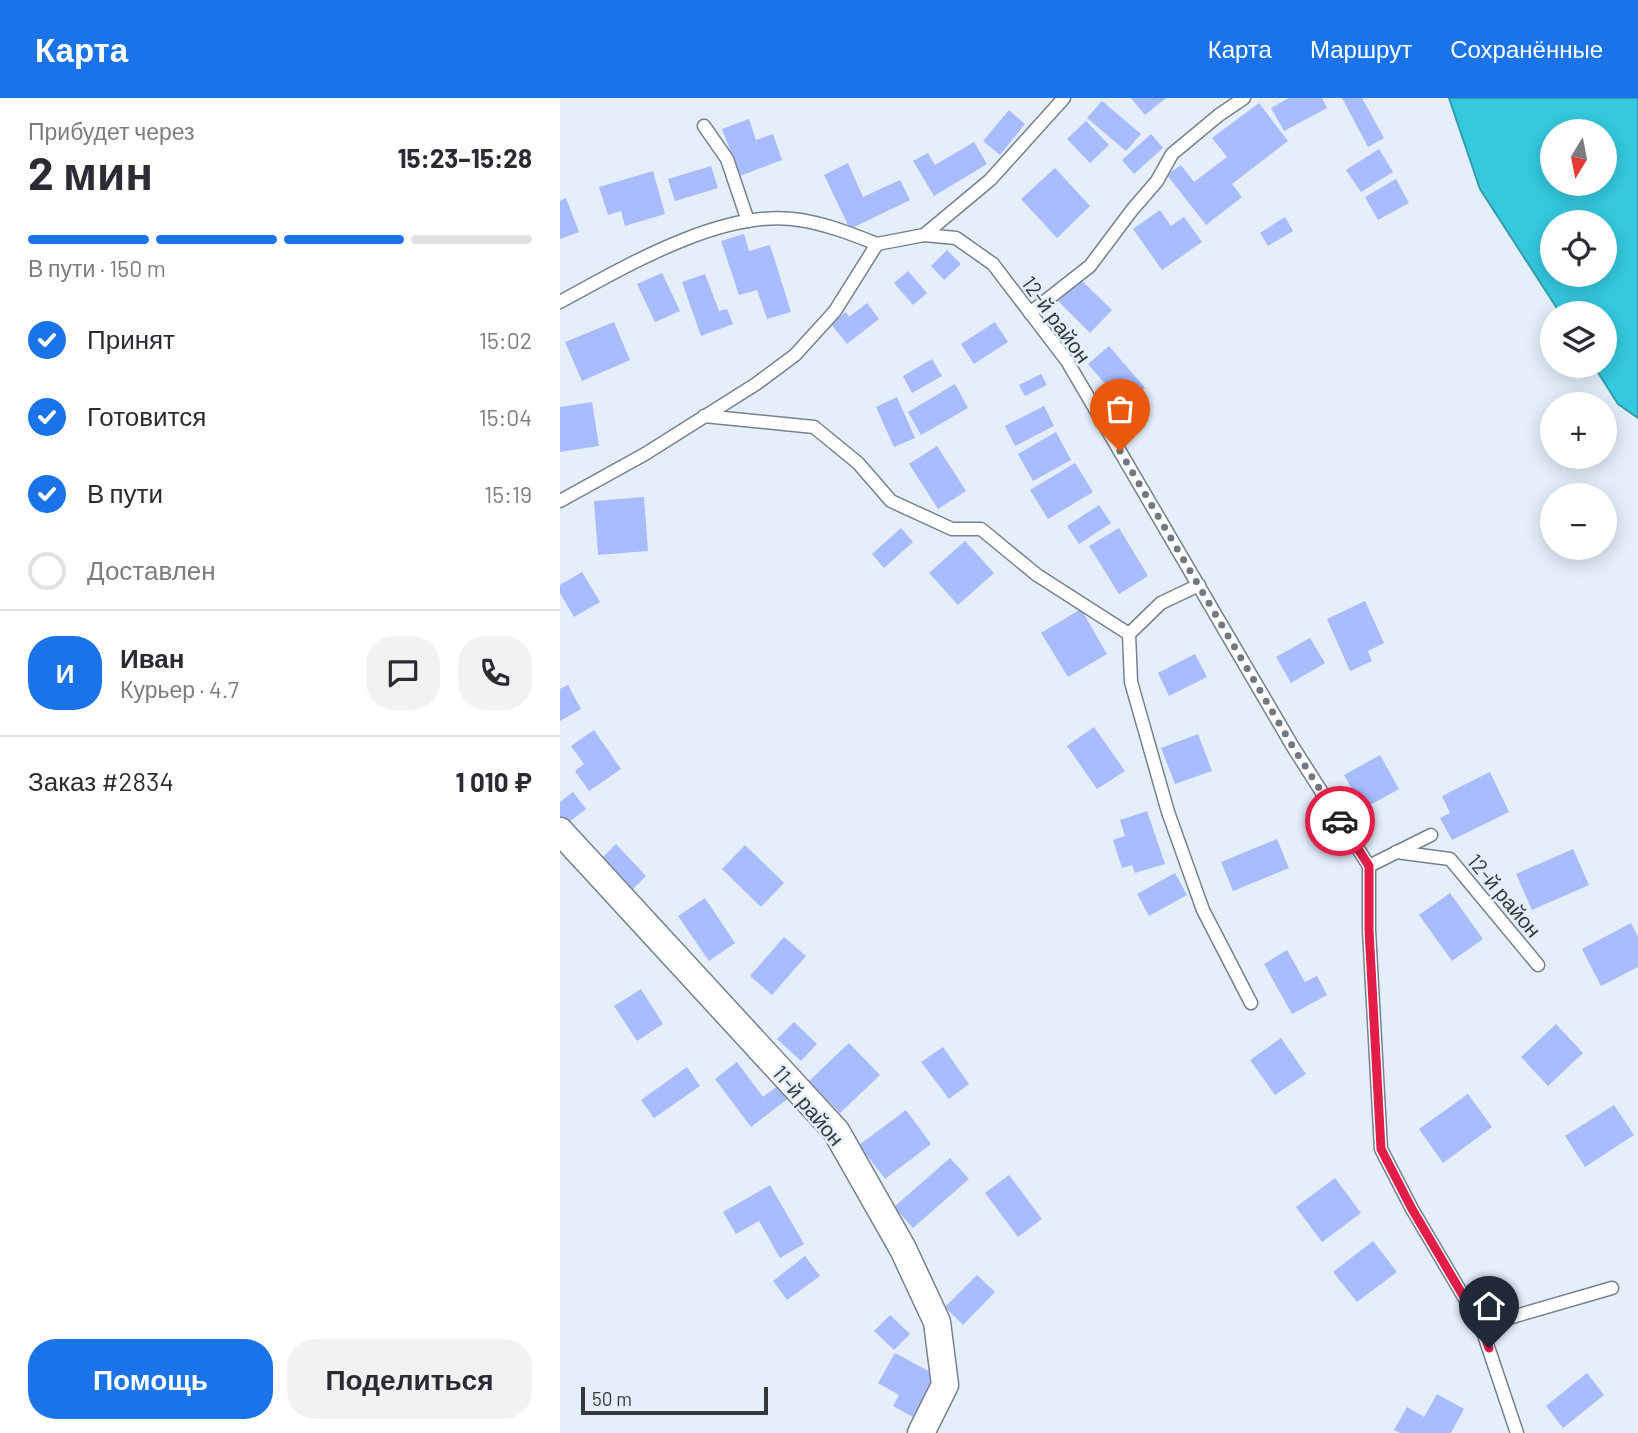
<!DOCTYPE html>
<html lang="ru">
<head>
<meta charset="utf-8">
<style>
	body { margin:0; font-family:Barlow,sans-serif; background:#f2f2f3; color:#2b2b33; height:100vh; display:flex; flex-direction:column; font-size:26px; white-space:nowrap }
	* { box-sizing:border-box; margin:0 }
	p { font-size:23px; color:#7c7c81 }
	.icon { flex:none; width:38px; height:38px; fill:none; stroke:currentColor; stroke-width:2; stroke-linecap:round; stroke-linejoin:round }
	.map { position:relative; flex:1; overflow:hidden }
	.drawer { display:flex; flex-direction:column; background:#fff; width:560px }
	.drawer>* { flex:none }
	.needle { width:46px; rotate:190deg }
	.tools { position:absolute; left:980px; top:21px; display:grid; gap:14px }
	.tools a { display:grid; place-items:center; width:77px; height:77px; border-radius:50%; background:#fff; box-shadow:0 4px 18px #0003; font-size:35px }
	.scale { position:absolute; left:21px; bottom:18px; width:187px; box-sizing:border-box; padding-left:7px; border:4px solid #34383d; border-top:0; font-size:19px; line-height:24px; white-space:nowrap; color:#34383d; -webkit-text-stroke:5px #e4effb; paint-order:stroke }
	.pin { position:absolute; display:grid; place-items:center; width:60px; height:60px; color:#fff; margin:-72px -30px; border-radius:50% 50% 50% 0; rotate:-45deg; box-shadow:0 0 7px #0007 }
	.pin .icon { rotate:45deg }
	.courier { position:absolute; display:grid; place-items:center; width:70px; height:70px; margin:-35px; border:5px solid #e11d48; border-radius:50%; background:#fff; color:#222; box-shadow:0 2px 9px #0007 }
	.headline em { font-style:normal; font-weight:700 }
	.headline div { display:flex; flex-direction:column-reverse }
	.headline { display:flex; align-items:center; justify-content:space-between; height:119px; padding:0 28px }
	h1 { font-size:46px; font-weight:700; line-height:52px }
	.bar { display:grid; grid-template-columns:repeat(4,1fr); gap:10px 7px; align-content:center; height:84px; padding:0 28px }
	.bar i { height:9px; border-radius:5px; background:#e1e1e2 }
	.bar .on { background:#1a73e8 }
	.bar p { grid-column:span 4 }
	.line { display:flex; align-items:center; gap:18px; padding:0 28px; border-top:2px solid #e1e1e2 }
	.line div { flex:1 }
	.round { display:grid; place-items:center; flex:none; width:74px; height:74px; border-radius:28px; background:#f2f2f3 }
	ol { padding:0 28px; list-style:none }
	li { display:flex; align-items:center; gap:21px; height:77px }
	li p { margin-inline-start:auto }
	li .icon { padding:7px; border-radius:50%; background:#1a73e8; color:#fff; stroke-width:4 }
	li:last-child { color:#7c7c81 }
	li i { width:38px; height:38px; border:4px solid #e1e1e2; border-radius:50% }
	.action { display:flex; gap:14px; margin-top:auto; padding:14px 28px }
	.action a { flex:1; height:80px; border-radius:28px; background:#1a73e8; color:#fff; font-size:28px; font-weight:700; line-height:80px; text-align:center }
	.action a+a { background:#f2f2f3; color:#2b2b33 }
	header { display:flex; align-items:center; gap:42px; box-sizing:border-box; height:98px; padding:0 35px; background:#1a73e8; color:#fff }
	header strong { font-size:33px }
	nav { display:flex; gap:38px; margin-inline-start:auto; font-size:24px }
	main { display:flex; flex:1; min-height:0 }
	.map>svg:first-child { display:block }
	.water { fill:#35c9df; stroke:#359eae; stroke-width:2; fill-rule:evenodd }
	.building { fill:#a8bcff }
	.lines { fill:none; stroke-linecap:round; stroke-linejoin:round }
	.lane-casing { stroke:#77818d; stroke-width:15 }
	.street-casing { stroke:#77818d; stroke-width:29 }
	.lane { stroke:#fff; stroke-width:12 }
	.street { stroke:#fff; stroke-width:26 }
	.done { stroke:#727880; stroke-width:7; stroke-dasharray:0 12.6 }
	.route { stroke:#e11d48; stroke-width:9 }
	.labels { text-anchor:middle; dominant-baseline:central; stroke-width:5; stroke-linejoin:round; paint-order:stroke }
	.street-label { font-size:21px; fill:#34383d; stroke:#e4effb }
</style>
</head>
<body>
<header>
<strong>Карта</strong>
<nav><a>Карта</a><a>Маршрут</a><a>Сохранённые</a></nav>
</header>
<main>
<section class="drawer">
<div class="headline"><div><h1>2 мин</h1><p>Прибудет через</p></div><em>15:23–15:28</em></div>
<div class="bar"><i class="on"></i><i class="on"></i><i class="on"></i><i></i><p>В пути · 150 m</p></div>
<ol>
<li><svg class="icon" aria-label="check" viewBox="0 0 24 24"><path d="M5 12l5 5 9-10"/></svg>Принят<p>15:02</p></li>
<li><svg class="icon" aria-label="check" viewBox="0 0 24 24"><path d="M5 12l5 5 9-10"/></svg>Готовится<p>15:04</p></li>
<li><svg class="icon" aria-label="check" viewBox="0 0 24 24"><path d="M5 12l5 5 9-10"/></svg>В пути<p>15:19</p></li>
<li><i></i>Доставлен</li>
</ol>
<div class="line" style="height:126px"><b class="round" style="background:#1a73e8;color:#fff">И</b><div><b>Иван</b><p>Курьер · 4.7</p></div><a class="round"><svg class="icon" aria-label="chat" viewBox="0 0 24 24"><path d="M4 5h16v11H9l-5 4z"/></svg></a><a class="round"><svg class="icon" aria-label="phone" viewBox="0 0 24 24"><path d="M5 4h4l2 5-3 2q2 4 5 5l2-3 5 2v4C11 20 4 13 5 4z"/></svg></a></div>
<div class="line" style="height:91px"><div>Заказ #2834</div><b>1 010 ₽</b></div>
<div class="action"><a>Помощь</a><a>Поделиться</a></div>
</section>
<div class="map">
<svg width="1078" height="1335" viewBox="0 0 1078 1335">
	<rect width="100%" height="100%" fill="#e4effb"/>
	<path class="water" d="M889,0H1078V320L1058,306L1034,268H1045V215H1000L920,91ZM992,33H1045V86H992ZM992,124H1045V177H992Z"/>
	<g class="building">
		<path d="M571,0H606L585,17Z"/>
		<path d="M729,0H762L767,10L724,33L711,10Z"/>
		<path d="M782,0H802L824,40L808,49Z"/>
		<path d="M542,3L581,36L566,53L527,20Z"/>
		<path d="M699,5L728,43L672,86L682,99L646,127L607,77L621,67L634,84L667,59L652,40Z"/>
		<path d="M449,12L465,26L440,57L423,43Z"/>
		<path d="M189,21L196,42L213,36L222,62L180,78L162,31Z"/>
		<path d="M526,23L549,47L530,65L507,41Z"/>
		<path d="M591,36L603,50L574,76L562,62Z"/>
		<path d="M414,44L427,66L374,98L353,63L368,55L375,67Z"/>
		<path d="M819,51L833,74L801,94L786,72Z"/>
		<path d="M288,65L303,99L340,82L350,102L290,131L264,77Z"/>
		<path d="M151,68L158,90L115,103L108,81Z"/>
		<path d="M495,70L530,108L497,140L461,101Z"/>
		<path d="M93,73L105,116L65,128L61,113L48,117L39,89Z"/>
		<path d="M836,81L849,105L818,122L805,99Z"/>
		<path d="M6,100L19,134L0,141V103Z"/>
		<path d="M600,112L611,128L624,119L642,144L602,172L573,131Z"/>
		<path d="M725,119L733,133L708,148L700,135Z"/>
		<path d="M184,136L189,153L210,147L231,214L207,221L197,192L179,197L161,143Z"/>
		<path d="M387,152L401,166L384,182L371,168Z"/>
		<path d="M348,173L367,195L353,207L334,185Z"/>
		<path d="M102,175L120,213L95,224L77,186Z"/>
		<path d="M145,176L159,213L167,211L173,226L141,238L122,184Z"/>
		<path d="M520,181L552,212L530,235L498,203Z"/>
		<path d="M307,205L319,221L287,246L271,226L286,214L289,219Z"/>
		<path d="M54,224L70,262L22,283L5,244Z"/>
		<path d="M435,224L448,244L414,266L401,246Z"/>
		<path d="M549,248L585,290L564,308L528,266Z"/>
		<path d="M372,261L382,278L352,295L343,278Z"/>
		<path d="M481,276L487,287L465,298L459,287Z"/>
		<path d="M395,286L408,310L361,337L348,314Z"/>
		<path d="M337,299L355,340L334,349L316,309Z"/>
		<path d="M32,304L39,348L0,354V309Z"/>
		<path d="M484,308L494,328L455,348L445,328Z"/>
		<path d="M496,334L511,362L473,383L458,356Z"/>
		<path d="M377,348L406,393L378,411L349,366Z"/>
		<path d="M515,365L533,394L488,421L470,392Z"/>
		<path d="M84,399L88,453L38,457L34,403Z"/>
		<path d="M539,407L551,425L519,446L507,428Z"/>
		<path d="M341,430L353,444L324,470L312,456Z"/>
		<path d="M559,430L588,478L559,496L529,448Z"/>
		<path d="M405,443L434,475L398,507L369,475Z"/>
		<path d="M22,474L40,504L14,519L0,495V487Z"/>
		<path d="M805,503L824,545L808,553L812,563L790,573L767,521Z"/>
		<path d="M521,511L547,556L508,579L481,535Z"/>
		<path d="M750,540L765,565L731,585L716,559Z"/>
		<path d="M635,556L647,579L609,598L598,575Z"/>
		<path d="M8,587L21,611L0,623V591Z"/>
		<path d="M534,629L565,673L537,691L507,648Z"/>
		<path d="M34,632L61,671L29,693L15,673L24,666L11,648Z"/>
		<path d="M638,636L652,673L615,686L601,650Z"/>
		<path d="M820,657L839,691L803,711L784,677Z"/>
		<path d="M930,674L949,714L892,742L880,720L890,715L882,698Z"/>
		<path d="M13,694L26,711L4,728L0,723V704Z"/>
		<path d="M587,713L605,766L575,775L572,767L562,770L553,742L565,738L560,722Z"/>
		<path d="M717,741L729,770L673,793L661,764Z"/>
		<path d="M56,746L86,778L68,796L38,764Z"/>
		<path d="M185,747L224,785L201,809L162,771Z"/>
		<path d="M1013,751L1029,787L972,812L956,776Z"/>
		<path d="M615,775L627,797L589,818L577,796Z"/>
		<path d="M890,795L923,841L892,863L859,817Z"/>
		<path d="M145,800L175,845L149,863L118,818Z"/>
		<path d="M1071,825L1078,839V869L1041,888L1022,851Z"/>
		<path d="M224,839L246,858L212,897L190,878Z"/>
		<path d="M727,852L745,884L757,878L767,897L732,916L704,866Z"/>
		<path d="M81,891L103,926L77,943L54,908Z"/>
		<path d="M234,924L257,946L241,963L217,941Z"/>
		<path d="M996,926L1023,955L988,988L961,959Z"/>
		<path d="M721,940L746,976L715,997L690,962Z"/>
		<path d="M289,945L320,977L280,1015L249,983Z"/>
		<path d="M383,949L409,986L389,1001L361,964Z"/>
		<path d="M177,964L203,999L220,986L230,999L191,1029L155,981Z"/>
		<path d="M127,969L140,988L94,1020L81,1002Z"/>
		<path d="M908,996L932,1029L883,1065L859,1031Z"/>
		<path d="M1054,1007L1074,1037L1025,1069L1005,1038Z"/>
		<path d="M346,1012L371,1046L325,1081L299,1047Z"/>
		<path d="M390,1060L409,1081L353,1130L334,1109Z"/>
		<path d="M449,1077L482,1121L458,1139L425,1095Z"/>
		<path d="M775,1080L801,1115L762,1144L736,1109Z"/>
		<path d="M210,1087L244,1146L220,1160L199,1123L176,1136L163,1114Z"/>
		<path d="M813,1143L837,1174L797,1204L773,1174Z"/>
		<path d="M245,1158L260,1178L227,1202L213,1183Z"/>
		<path d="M417,1177L435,1194L403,1227L385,1209Z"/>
		<path d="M330,1217L350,1236L334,1252L314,1233Z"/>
		<path d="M335,1255L376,1277L353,1319L333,1308L339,1297L318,1285Z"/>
		<path d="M1027,1275L1044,1297L1003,1330L986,1308Z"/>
		<path d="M877,1296L904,1311L891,1335H840L834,1332L847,1309L864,1319Z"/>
	</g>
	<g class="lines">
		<defs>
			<g id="lane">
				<path d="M144,28L167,61L188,123"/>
				<path d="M364,137L430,82L504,0"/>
				<path d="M317,146L364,137L396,140L433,166L507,263L733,649L809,768"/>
				<path d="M0,204C64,169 165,109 240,122C266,126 292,136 317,146L275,213L235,257L196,286L85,356L0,403"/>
				<path d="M470,215L530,168L572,112L597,83L612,56L659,17L684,0"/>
				<path d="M144,318L254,329L298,365L331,403L392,431H421L477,477L569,536"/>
				<path d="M639,487L601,505L569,536L571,584L608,714L643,812L691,905"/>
				<path d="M871,737L809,768V832L821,1051L852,1111L921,1228L957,1335"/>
				<path d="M836,754L890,761L978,867"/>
				<path d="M921,1228L1052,1190"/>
			</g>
			<path id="street" d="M0,733L276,1033L343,1151L377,1224L385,1287L361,1335"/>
		</defs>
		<use href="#lane" class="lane-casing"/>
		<use href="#street" class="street-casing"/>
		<use href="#lane" class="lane"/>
		<use href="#street" class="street"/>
	</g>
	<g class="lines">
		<path class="done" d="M560,353L733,649L780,723"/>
		<path class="route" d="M780,723L809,768V832L821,1051L852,1111L921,1228L929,1250"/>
	</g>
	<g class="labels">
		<g class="street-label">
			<text transform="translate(497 221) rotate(54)">12-й район</text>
			<text transform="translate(945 797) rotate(50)">12-й район</text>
			<text transform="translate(249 1007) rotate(50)">11-й район</text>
		</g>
	</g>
</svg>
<div class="tools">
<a><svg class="needle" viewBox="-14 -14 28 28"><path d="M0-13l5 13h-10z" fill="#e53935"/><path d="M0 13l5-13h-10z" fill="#7c7c81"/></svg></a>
<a><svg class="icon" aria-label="locate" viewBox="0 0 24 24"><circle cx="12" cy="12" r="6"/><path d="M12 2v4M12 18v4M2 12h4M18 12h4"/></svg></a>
<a><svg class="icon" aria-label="layers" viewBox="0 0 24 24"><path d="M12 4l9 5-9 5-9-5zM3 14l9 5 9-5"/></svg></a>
<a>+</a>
<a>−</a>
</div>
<div class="scale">50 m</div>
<div class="pin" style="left:560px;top:353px;background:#ea580c"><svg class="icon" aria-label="bag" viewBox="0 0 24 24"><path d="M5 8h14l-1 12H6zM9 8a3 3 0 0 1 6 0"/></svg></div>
<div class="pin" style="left:929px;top:1250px;background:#1f2937"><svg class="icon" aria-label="home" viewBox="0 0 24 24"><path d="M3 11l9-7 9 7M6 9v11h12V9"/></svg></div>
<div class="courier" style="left:780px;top:723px"><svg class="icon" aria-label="car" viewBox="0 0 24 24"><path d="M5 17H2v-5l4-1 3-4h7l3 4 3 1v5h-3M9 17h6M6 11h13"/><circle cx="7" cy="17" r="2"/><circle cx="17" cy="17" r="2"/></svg></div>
</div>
</main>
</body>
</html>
